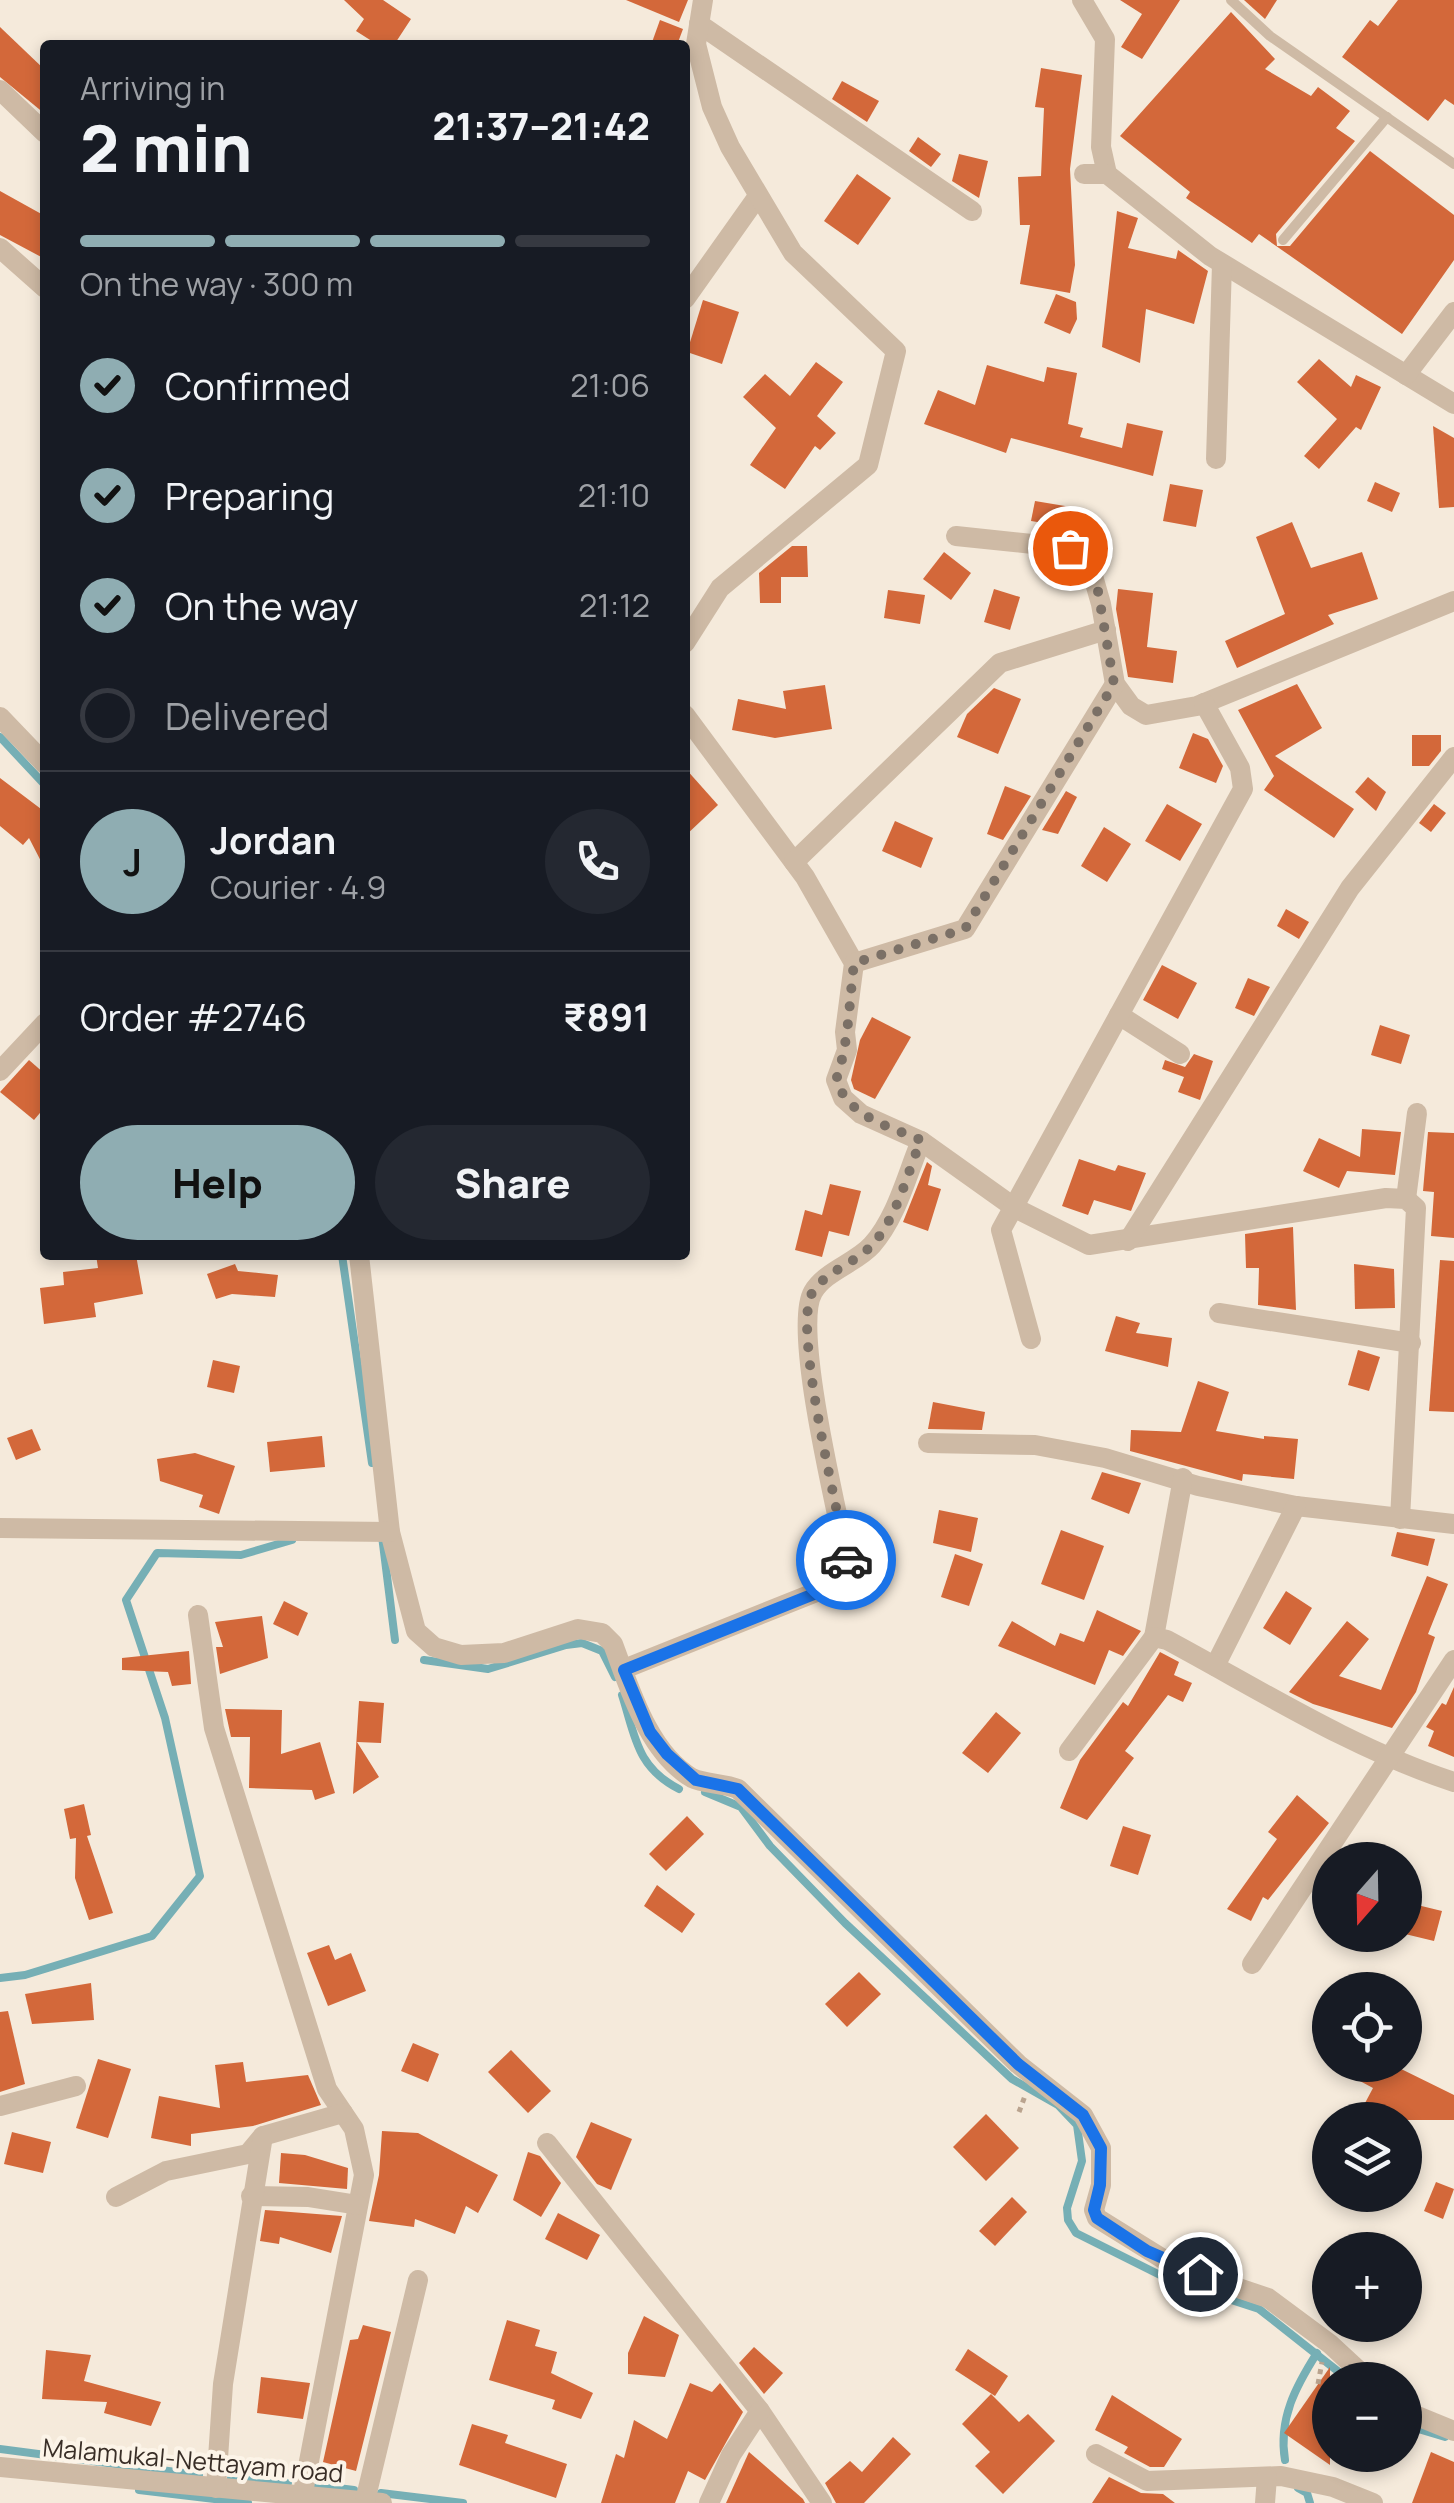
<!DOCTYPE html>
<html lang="en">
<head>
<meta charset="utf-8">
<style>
	body { margin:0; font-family:Manrope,sans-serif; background:#242831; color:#f1f3f6; height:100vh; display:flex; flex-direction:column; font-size:38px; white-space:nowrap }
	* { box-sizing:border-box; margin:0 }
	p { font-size:32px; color:#9ea1a6 }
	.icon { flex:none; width:55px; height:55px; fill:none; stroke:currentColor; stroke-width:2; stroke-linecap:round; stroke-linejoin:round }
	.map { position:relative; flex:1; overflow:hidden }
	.sheet { position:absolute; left:40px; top:40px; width:650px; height:1220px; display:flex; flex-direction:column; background:#171b24; border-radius:10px; box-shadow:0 5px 15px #0003 }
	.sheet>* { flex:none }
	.needle { width:65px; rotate:200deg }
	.tools { position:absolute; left:1312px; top:1842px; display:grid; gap:20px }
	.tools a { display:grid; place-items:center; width:110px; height:110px; border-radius:50%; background:#171b24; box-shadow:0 5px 15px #0003; font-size:50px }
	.pin { position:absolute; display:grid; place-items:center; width:85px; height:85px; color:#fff; margin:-42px; border:5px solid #fff; border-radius:50%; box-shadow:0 2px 10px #0007 }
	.courier { position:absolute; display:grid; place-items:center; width:100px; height:100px; margin:-50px; border:8px solid #1a73e8; border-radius:50%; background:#fff; color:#222; box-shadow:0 2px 12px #0007 }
	.summary em { font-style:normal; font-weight:800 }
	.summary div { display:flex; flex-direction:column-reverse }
	.summary { display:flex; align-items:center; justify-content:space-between; height:170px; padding:0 40px }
	h1 { font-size:65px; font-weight:800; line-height:75px }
	.bar { display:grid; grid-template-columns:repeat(4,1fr); gap:15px 10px; align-content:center; height:120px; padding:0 40px }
	.bar i { height:12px; border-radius:8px; background:#363941 }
	.bar .active { background:#8fadb2 }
	.bar p { grid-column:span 4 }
	.line { display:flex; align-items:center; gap:25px; padding:0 40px; border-top:2px solid #363941 }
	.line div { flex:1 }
	.round { display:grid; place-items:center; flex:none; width:105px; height:105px; border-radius:52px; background:#242831 }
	ol { padding:0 40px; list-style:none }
	li { display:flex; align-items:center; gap:30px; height:110px }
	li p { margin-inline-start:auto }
	li .icon { padding:10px; border-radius:50%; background:#8fadb2; color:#111; stroke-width:4 }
	li:last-child { color:#9ea1a6 }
	li i { width:55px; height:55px; border:5px solid #363941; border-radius:50% }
	.action { display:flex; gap:20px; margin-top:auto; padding:20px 40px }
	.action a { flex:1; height:115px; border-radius:60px; background:#8fadb2; color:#111; font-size:40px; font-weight:800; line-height:115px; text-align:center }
	.action a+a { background:#242831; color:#f1f3f6 }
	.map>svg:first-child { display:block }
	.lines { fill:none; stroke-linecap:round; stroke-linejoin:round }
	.stream { stroke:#76afb5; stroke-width:8 }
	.building { fill:#d3683a }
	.path { stroke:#baa48f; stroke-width:5; stroke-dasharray:5 5; stroke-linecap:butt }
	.lane { stroke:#cebaa5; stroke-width:10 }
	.street { stroke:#cebaa5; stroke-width:20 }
	.done { stroke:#7b7066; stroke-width:10; stroke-dasharray:0 18 }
	.route { stroke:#1a73e8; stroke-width:12 }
	.labels { text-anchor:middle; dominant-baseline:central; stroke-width:8; stroke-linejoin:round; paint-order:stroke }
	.street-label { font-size:25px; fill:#392e27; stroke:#fcf4e8 }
</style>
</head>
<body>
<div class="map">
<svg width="1454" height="2503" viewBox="0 0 1454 2503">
	<rect width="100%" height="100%" fill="#f5eadb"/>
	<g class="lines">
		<g class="stream">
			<path d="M0,737L45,785"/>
			<path d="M342,1255L372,1463"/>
			<path d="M382,1536L395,1640"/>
			<path d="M424,1660L488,1669L566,1645L582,1643L602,1651L615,1677"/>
			<path d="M622,1695C635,1735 636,1767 679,1789"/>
			<path d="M705,1792L741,1807L770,1846L845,1923L1012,2079L1058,2105L1077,2125L1082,2161L1067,2208L1068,2220L1076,2233L1170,2280L1259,2309L1349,2380"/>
			<path d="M0,1978L25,1975L152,1936L200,1876L165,1718L126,1600L157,1553L241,1555L292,1540"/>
			<path d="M1405,2425L1445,2437"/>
			<path d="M0,2449L199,2475"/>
			<path d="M1285,2460C1278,2419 1296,2386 1317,2353"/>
			<path d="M231,2478L288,2483"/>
			<path d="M313,2485L354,2490"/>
			<path d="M1298,2488L1307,2493L1310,2503"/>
			<path d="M139,2490L248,2503"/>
			<path d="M381,2493L463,2503"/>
		</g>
	</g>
	<g class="building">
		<path d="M344,0H383L411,19L394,45H378L356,31L364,19Z"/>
		<path d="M626,0H688L679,22Z"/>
		<path d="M1120,0H1180L1142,59L1121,47L1142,14Z"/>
		<path d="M1244,0H1277L1265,19Z"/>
		<path d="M1398,0H1454V105L1445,99L1428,121L1342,57L1370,20L1378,26Z"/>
		<path d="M1231,12L1275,59L1265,69L1311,96L1318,87L1350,111L1336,128L1355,141L1276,234L1277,246H1290L1370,151L1454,215V260L1402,334L1259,234L1252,243L1186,198L1190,192L1120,136Z"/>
		<path d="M660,20L683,29L677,45H651Z"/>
		<path d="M0,27L45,70V114L0,77Z"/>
		<path d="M1041,68L1082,75L1070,169L1075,265L1070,293L1020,284L1030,225H1020L1018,177L1041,176L1044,108L1035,107Z"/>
		<path d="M842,81L879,101L867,122L832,99Z"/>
		<path d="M918,137L941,154L931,167L909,151Z"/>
		<path d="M959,154L988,161L979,198L952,181Z"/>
		<path d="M857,174L891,198L858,245L824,221Z"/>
		<path d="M0,191L45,216V259L0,235Z"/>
		<path d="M1117,211L1138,218L1128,248L1176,259L1178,250L1208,271L1194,324L1146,309L1140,363L1102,347Z"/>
		<path d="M1056,294L1076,302L1077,319L1070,334L1044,323Z"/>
		<path d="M703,300L739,312L722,364L687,352Z"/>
		<path d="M1319,359L1351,387L1356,375L1381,387L1361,430L1356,427L1319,469L1304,456L1337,419L1297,382Z"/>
		<path d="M816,362L843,382L817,416L836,433L820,450L815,446L785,489L750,465L776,428L743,397L765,374L790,396Z"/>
		<path d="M987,365L1044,382L1047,367L1077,373L1068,424L1083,428L1080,437L1122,448L1127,423L1163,431L1153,476L1011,438L1006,453L924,424L938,390L975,405Z"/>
		<path d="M1433,426L1454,438V507L1439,508Z"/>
		<path d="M1375,482L1400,493L1392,512L1367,501Z"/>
		<path d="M1170,484L1203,490L1196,527L1163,521Z"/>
		<path d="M1035,501L1071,507L1068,527L1031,521Z"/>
		<path d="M1292,522L1311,568L1362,552L1378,599L1328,615L1334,624L1237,668L1225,641L1285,614L1256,537Z"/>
		<path d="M792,546H807L808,577H781V603H760L759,573Z"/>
		<path d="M944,552L971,573L951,600L923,579Z"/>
		<path d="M994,589L1020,597L1010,630L984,622Z"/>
		<path d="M1118,589L1153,593L1147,647L1177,651L1173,683L1128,677L1116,609Z"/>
		<path d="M888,590L925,595L920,624L884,618Z"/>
		<path d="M1297,684L1322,728L1275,756L1354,809L1334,838L1264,790L1274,776L1238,710Z"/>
		<path d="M825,685L832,729L775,738L732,730L738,699L786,709L783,691Z"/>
		<path d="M994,688L1021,699L998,754L957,737L967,714Z"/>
		<path d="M1193,733L1208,739L1223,766L1216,783L1179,768Z"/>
		<path d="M1412,735H1441V751L1429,766H1412Z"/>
		<path d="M685,768L718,805L685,836Z"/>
		<path d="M1368,777L1386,792L1376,811L1355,792Z"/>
		<path d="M0,778L45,812V869L29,838L23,845L0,826Z"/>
		<path d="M1005,786L1031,796L1003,840L987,834Z"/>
		<path d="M1066,791L1077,797L1058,834L1042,830Z"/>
		<path d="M1167,804L1202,824L1180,861L1145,841Z"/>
		<path d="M1434,804L1446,813L1431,832L1419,823Z"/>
		<path d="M895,821L933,838L921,868L882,851Z"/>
		<path d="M1104,827L1131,844L1107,882L1081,866Z"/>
		<path d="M1286,909L1309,922L1299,939L1277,926Z"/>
		<path d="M1162,965L1197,983L1178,1019L1143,1000Z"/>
		<path d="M1248,978L1270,987L1254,1016L1235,1008Z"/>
		<path d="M872,1017L911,1037L875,1099L854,1089L851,1080L860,1040Z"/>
		<path d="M1380,1025L1410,1035L1401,1064L1371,1055Z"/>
		<path d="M1194,1054L1213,1061L1200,1100L1178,1092L1184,1077L1162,1069L1165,1060L1185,1067Z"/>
		<path d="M29,1060L45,1074V1107L34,1120L0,1092Z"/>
		<path d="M1362,1129L1401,1132L1395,1175L1347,1171L1339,1188L1303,1171L1319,1138L1360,1157Z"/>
		<path d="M1428,1132L1454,1133V1238L1431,1236L1434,1192L1423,1191Z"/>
		<path d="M1079,1159L1115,1171L1118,1165L1146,1173L1131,1211L1094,1200L1088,1215L1062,1206Z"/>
		<path d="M927,1162L932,1166L928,1185L941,1189L928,1231L903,1222Z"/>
		<path d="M830,1184L861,1191L849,1236L829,1231L822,1257L795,1250L805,1210L822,1215Z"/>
		<path d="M1293,1227L1296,1310L1258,1305L1259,1268H1246L1245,1234Z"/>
		<path d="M96,1255H136L143,1294L94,1303L96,1317L44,1324L40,1288L64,1285L63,1272L98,1268Z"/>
		<path d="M1440,1260L1454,1261V1412L1429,1411Z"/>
		<path d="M235,1264L238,1271L278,1275L275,1297L232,1294L216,1299L207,1274Z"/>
		<path d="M1354,1264L1394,1269L1395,1308L1355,1309Z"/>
		<path d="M1116,1316L1140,1323L1136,1333L1172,1338L1168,1367L1105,1351Z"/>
		<path d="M1358,1350L1380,1357L1369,1391L1348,1385Z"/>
		<path d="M213,1360L240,1366L234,1393L207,1387Z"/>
		<path d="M1198,1381L1229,1392L1216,1431L1264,1439V1436L1298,1439L1294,1479L1243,1474L1242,1481L1130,1451L1131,1430L1181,1432Z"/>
		<path d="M933,1402L985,1412L982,1430L928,1429Z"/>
		<path d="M32,1429L41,1450L16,1460L7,1438Z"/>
		<path d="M322,1436L325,1467L270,1472L267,1442Z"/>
		<path d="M195,1453L235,1466L219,1514L199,1507L203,1495L160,1481L157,1459Z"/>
		<path d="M1102,1472L1141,1483L1129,1514L1091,1499Z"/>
		<path d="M939,1510L978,1518L971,1552L933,1543Z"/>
		<path d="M1061,1530L1104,1546L1084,1600L1041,1584Z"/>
		<path d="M1397,1532L1435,1539L1428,1566L1391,1556Z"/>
		<path d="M955,1554L983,1564L969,1606L941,1597Z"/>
		<path d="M1427,1576L1448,1584L1428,1634L1435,1637L1416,1692L1392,1728L1313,1704L1289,1692L1347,1621L1369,1639L1339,1676L1381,1690Z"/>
		<path d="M1286,1591L1312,1608L1290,1645L1263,1628Z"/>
		<path d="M284,1601L308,1613L298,1636L273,1624Z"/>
		<path d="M1097,1610L1141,1631L1123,1656L1109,1650L1095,1685L998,1646L1012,1621L1055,1646L1060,1633L1084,1642Z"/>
		<path d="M262,1616L268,1658L220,1674L216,1647H223L215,1622Z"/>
		<path d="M189,1651L191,1684L172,1686L168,1672L122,1670V1658Z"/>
		<path d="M1160,1652L1179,1662L1174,1675L1192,1683L1183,1702L1168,1695L1125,1751L1134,1758L1087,1820L1060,1808L1080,1760L1123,1702L1128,1706Z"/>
		<path d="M1454,1687V1757L1428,1746L1434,1731L1426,1727L1442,1703L1446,1705Z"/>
		<path d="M359,1701L384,1703L381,1743L357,1742L379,1777L353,1794Z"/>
		<path d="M225,1709L282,1710L281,1754L320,1742L335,1793L315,1800L312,1790L249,1788L250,1737H231Z"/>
		<path d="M996,1712L1021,1733L988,1773L962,1753Z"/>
		<path d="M1297,1795L1329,1823L1268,1900L1263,1897L1251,1921L1227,1909L1277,1839L1268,1832Z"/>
		<path d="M84,1804L91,1835L87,1836L113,1913L89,1920L75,1878L76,1838L70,1839L64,1809Z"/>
		<path d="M687,1816L704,1834L666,1871L649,1854Z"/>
		<path d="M1123,1826L1151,1835L1138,1875L1110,1866Z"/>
		<path d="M657,1885L695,1914L682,1933L644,1906Z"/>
		<path d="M1405,1902L1442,1911L1434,1941L1405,1934Z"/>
		<path d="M329,1945L335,1960L351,1953L366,1991L328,2006L307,1953Z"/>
		<path d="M859,1972L881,1994L847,2027L825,2004Z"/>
		<path d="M91,1983L94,2020L32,2024L25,1994Z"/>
		<path d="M8,2011L25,2084L0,2092V2012Z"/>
		<path d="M413,2043L439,2054L428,2082L401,2071Z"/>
		<path d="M511,2050L551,2091L528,2113L488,2072Z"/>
		<path d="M98,2059L131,2069L108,2138L76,2128Z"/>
		<path d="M243,2062L246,2082L308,2075L321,2105L253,2126L191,2134V2146L151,2138L159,2096L220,2108L215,2065Z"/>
		<path d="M1330,2065H1393L1454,2095V2120H1356L1373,2088Z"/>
		<path d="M986,2114L1019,2148L986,2181L953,2147Z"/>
		<path d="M591,2122L632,2139L611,2190L597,2184L576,2157Z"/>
		<path d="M382,2131L418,2133L498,2175L478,2213L466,2206L455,2234L415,2219L414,2227L369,2221L379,2175Z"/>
		<path d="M12,2132L51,2142L43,2173L4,2164Z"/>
		<path d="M528,2152L540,2156L561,2183L541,2217L513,2200Z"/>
		<path d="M281,2153L305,2155L348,2168L347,2189L279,2183Z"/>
		<path d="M1436,2182L1454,2189L1443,2219L1424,2211Z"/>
		<path d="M1012,2197L1027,2212L995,2246L979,2231Z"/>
		<path d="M265,2210L342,2216L331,2253L280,2237L279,2244L260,2241Z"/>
		<path d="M558,2213L600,2235L587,2260L545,2239Z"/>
		<path d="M644,2316L679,2335L665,2377L628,2374V2353Z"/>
		<path d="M507,2320L540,2330L535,2346L557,2352L551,2373L593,2393L581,2419L552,2409L555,2400L489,2380Z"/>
		<path d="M363,2325L391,2332L356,2471L323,2462L350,2340L358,2339Z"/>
		<path d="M754,2347L783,2373L764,2394L739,2363Z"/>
		<path d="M968,2349L1008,2376L995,2396L955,2370Z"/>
		<path d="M46,2350L91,2355L84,2381L161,2402L151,2426L104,2413L107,2402L42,2399Z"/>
		<path d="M1330,2367V2465L1284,2433Z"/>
		<path d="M261,2377L310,2383L303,2419L257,2413Z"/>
		<path d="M690,2383L712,2392L720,2383L743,2412L705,2480L688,2471L675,2503H601L616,2454L624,2458L634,2420L667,2439Z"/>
		<path d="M991,2394L1019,2422L1028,2414L1055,2441L1003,2494L975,2466L990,2452L962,2424Z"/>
		<path d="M1112,2395L1182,2439L1164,2467H1150L1124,2453L1128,2447L1095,2430Z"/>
		<path d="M472,2424L508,2435L505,2443L567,2464L556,2498L459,2465Z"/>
		<path d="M893,2437L911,2454L864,2503H836L825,2483L850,2461L862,2472Z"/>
		<path d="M749,2452L803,2499L805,2503H726Z"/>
		<path d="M1431,2452L1454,2462V2503H1412Z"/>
		<path d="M1109,2477L1141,2493L1163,2494L1175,2503H1092Z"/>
	</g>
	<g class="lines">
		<g class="path">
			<path d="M1019,2112L1025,2096"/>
			<path d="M1318,2384L1322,2362"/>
		</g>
		<g class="lane">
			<path d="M1231,0L1270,36L1454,164"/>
			<path d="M1283,240L1387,117"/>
		</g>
		<g class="street">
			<path d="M1082,0L1105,39L1101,147L1107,174L1210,256L1454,404"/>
			<path d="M699,24L972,211"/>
			<path d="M0,90L45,133"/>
			<path d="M1084,174H1107"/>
			<path d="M0,248L45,288"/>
			<path d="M685,299L758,196"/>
			<path d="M1406,375L1454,312"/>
			<path d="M1216,459L1222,264"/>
			<path d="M956,536L1070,548L1087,555L1101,604L1115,684L1131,706L1146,715L1197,706L1454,601"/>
			<path d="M685,643L720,588L868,465L896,351L793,253L730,147L712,107L696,44L703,0"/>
			<path d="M685,715L805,877L854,963L845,1032L847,1050L836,1080L843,1098L861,1114L921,1141L1015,1208L1089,1245L1386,1198L1406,1199L1416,1208L1400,1519"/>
			<path d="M0,717L45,764"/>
			<path d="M794,862L1000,663L1106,630"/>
			<path d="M854,963L965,929L1115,684"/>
			<path d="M1119,1015L1180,1054"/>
			<path d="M0,1071L45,1023"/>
			<path d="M1406,1199L1417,1113"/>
			<path d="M1128,1241L1350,888L1454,757"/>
			<path d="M359,1255L390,1532L416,1631L434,1647L461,1655L504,1653L578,1629L602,1633L613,1644C630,1689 648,1752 692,1778C704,1784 724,1783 738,1789L1018,2064L1083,2115L1101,2148V2185L1094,2210L1097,2218L1176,2267L1268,2298L1330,2344L1369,2380"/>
			<path d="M1219,1313L1411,1343"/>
			<path d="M1031,1339L1001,1230L1243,789L1240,768L1204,703"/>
			<path d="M928,1443L1035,1445L1105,1458L1198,1486L1296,1506L1454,1524"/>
			<path d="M0,1528L390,1532"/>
			<path d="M198,1615L214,1728L327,2089L354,2129L364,2175L301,2503"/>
			<path d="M1154,1637L1183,1478"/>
			<path d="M1215,1666L1296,1506"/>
			<path d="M624,1669L829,1587L844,1574L846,1557C837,1510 792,1328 813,1292C825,1271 856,1263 872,1245C897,1217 907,1174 921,1141"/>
			<path d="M1069,1751L1154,1637L1167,1640C1262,1691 1351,1748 1454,1782"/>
			<path d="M1252,1964L1454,1660"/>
			<path d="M0,2106L76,2086"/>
			<path d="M547,2143L760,2411L822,2503"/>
			<path d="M251,2196L308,2197L358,2205"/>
			<path d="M116,2197L166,2171L248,2154L263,2136L343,2113"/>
			<path d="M1405,2411L1454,2431"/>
			<path d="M1096,2454L1147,2481L1281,2476L1333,2487L1373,2503"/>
			<path d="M0,2467L382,2503"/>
			<path d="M216,2488L223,2384L263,2136"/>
			<path d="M365,2501L418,2280"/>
			<path d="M709,2503L731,2455L760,2411"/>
			<path d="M1265,2503L1267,2477"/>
		</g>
	</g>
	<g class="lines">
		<path class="done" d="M846,1560C839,1509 792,1331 812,1293C824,1272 856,1263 872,1245C897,1218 907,1174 921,1140C888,1126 849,1117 836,1080C849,1043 849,1003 854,963L965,929L1114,684L1094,568L1087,555L1070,548"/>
		<path class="route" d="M846,1560L844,1574L829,1588L624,1670L650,1732L667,1754L696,1780L738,1789L1018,2064L1083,2115L1101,2148L1100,2185L1094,2210L1097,2218L1147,2251L1200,2274"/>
	</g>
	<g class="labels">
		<g class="street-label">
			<text transform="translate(193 2460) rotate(5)">Malamukal-Nettayam road</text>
		</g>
	</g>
</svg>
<div class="tools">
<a><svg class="needle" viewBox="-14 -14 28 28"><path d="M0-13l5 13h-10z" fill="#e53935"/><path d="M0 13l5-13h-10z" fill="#9ea1a6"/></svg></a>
<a><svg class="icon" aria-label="locate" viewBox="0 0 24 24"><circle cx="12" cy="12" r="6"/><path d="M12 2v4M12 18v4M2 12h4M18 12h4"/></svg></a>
<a><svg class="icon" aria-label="layers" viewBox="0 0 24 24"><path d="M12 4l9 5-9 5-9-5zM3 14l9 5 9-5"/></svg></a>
<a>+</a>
<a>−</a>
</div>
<div class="pin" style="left:1070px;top:548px;background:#ea580c"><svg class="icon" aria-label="bag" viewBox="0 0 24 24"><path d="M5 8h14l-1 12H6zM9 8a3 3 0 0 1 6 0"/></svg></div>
<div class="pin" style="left:1200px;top:2274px;background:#1f2937"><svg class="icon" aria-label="home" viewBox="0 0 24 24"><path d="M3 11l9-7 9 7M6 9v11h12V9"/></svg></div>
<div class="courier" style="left:846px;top:1560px"><svg class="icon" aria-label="car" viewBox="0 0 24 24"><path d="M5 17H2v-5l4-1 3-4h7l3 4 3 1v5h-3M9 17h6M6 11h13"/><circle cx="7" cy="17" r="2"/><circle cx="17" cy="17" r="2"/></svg></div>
<section class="sheet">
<div class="summary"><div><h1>2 min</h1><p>Arriving in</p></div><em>21:37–21:42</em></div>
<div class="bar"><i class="active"></i><i class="active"></i><i class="active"></i><i></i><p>On the way · 300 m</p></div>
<ol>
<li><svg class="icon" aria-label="check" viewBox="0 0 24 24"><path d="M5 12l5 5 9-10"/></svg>Confirmed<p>21:06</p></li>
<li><svg class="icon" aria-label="check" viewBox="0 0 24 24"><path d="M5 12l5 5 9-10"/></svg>Preparing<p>21:10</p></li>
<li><svg class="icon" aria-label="check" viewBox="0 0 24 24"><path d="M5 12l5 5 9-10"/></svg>On the way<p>21:12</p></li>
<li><i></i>Delivered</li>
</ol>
<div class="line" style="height:180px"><b class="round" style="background:#8fadb2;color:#111">J</b><div><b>Jordan</b><p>Courier · 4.9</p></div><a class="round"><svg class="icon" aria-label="phone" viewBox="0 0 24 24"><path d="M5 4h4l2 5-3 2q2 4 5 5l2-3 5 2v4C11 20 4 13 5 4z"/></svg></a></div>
<div class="line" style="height:130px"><div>Order #2746</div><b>₹891</b></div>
<div class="action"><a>Help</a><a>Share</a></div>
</section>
</div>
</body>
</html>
